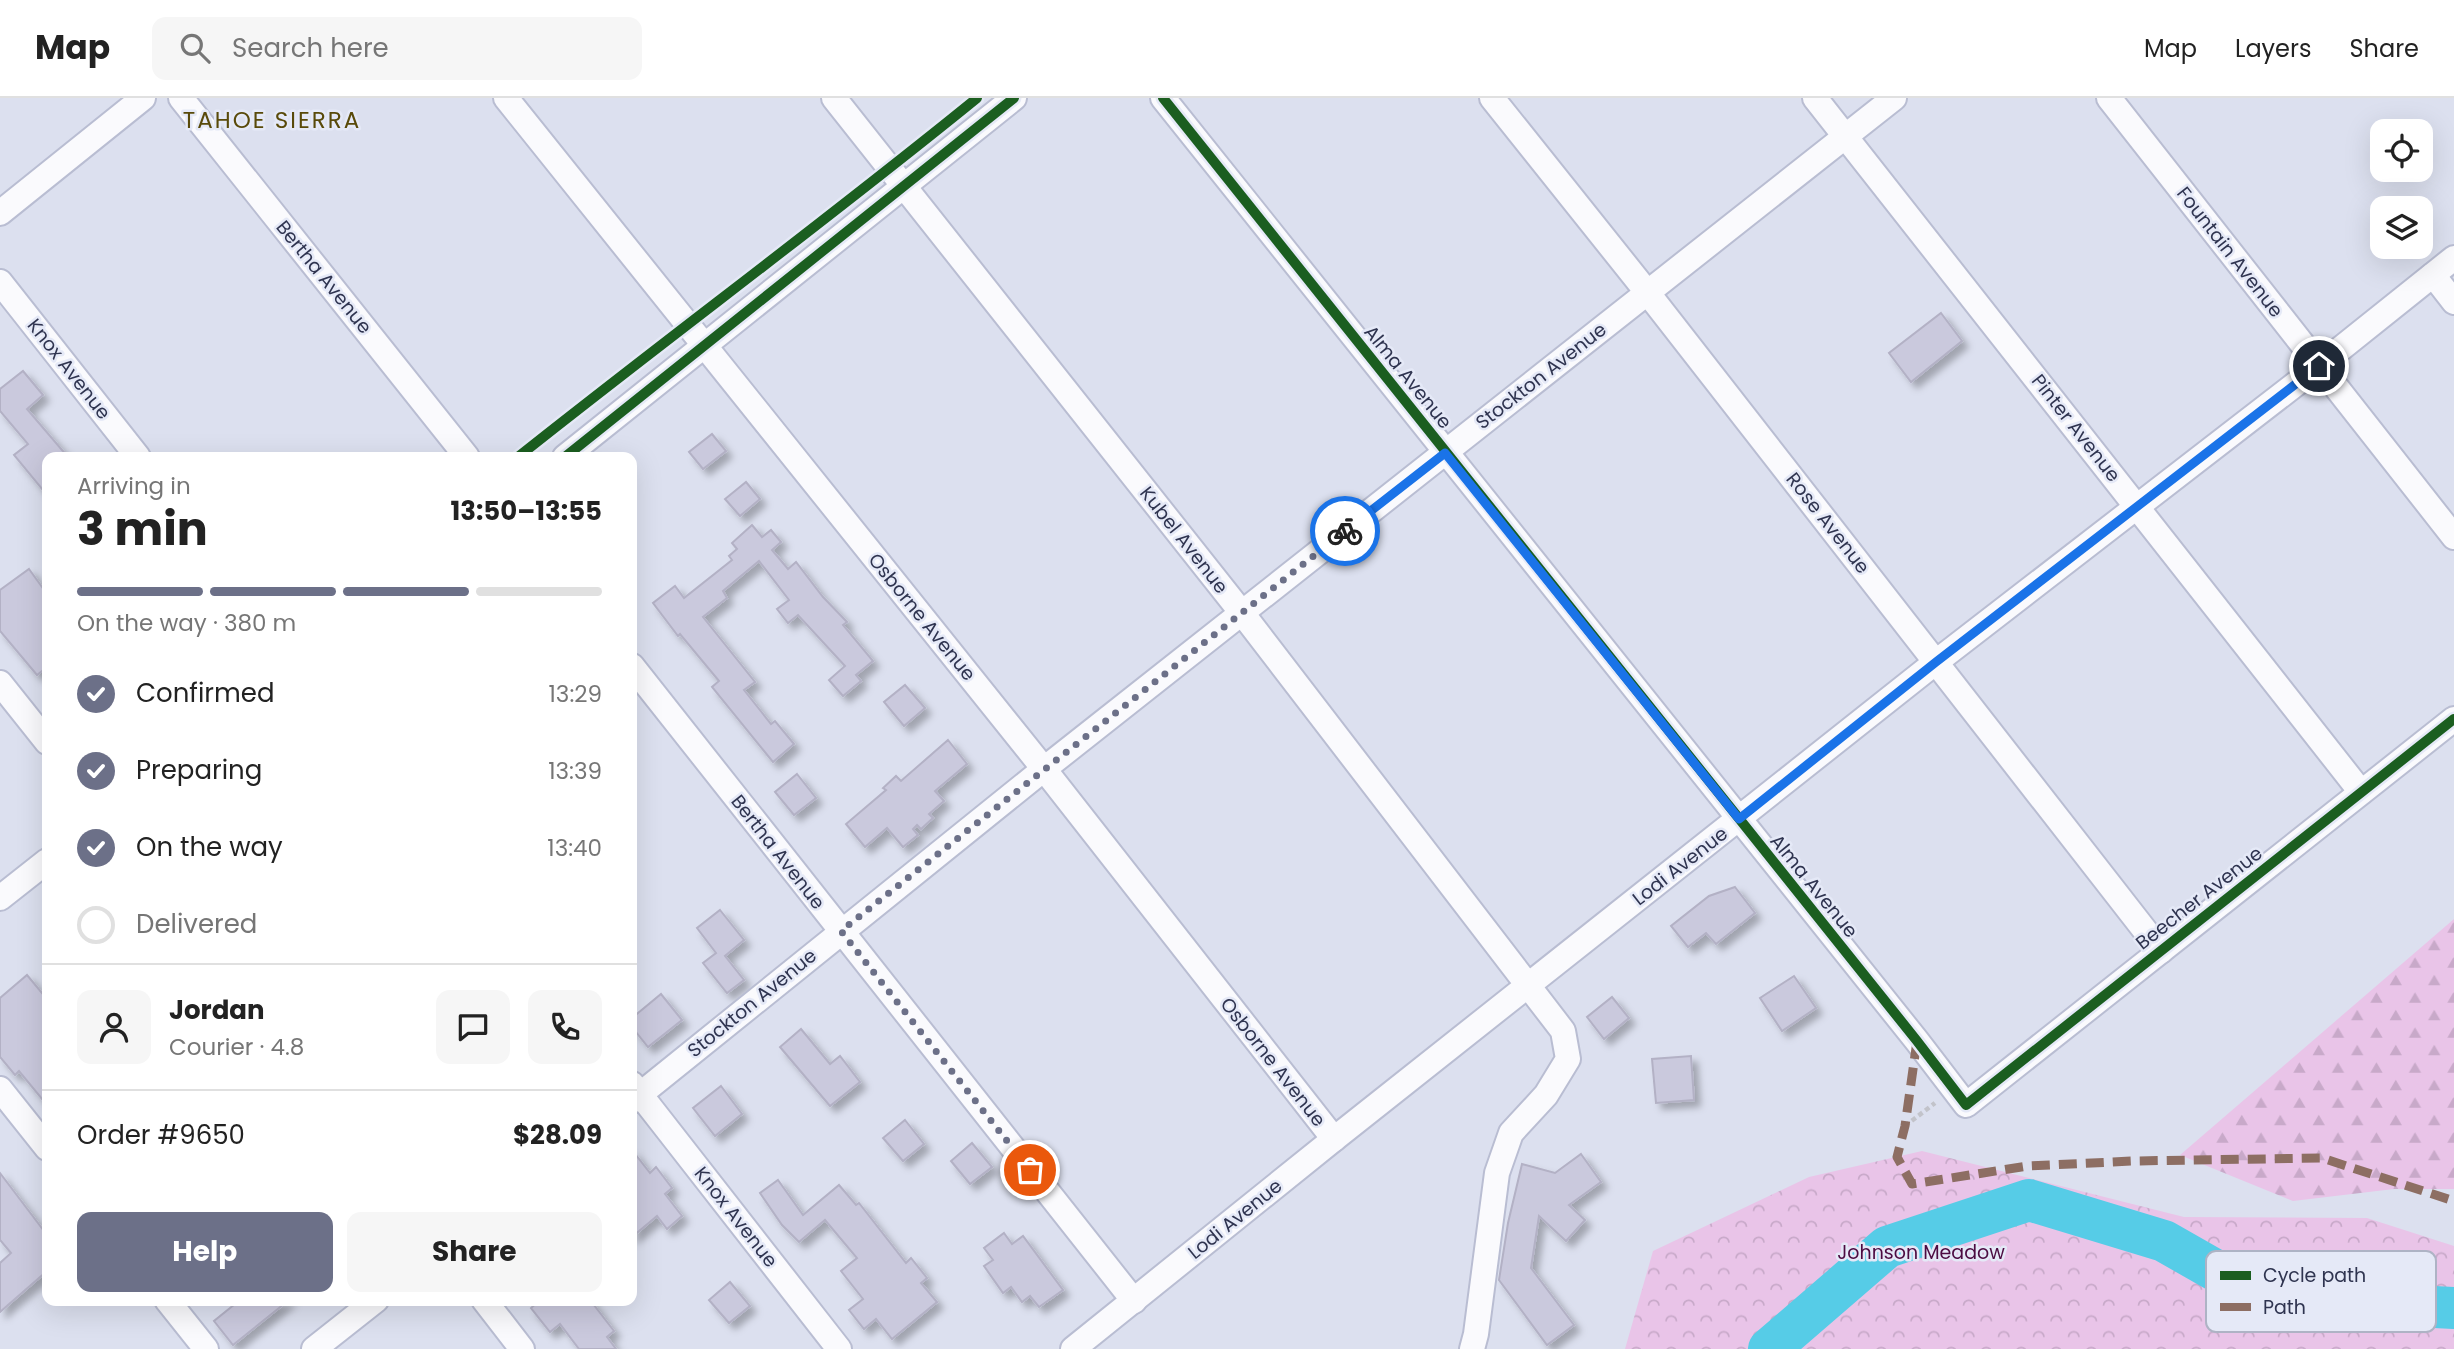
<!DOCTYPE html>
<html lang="en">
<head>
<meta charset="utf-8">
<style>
	body { margin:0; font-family:Poppins,sans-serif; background:#f6f6f6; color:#222; height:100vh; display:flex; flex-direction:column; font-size:26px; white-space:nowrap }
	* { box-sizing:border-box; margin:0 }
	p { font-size:23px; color:#767676 }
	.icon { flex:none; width:38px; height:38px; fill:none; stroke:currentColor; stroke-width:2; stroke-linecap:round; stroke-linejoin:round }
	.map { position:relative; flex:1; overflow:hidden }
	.side { position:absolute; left:42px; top:354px; width:595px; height:854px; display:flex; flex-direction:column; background:#fff; border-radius:14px; box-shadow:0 7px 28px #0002 }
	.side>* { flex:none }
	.controls { position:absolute; left:2370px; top:21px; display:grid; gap:14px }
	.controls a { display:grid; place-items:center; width:63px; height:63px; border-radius:14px; background:#fff; box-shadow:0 7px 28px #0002; font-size:35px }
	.pin { position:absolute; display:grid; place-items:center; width:60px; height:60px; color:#fff; margin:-30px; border:4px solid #fff; border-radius:50%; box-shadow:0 2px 7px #0007 }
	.courier { position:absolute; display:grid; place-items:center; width:70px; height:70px; margin:-35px; border:5px solid #1a73e8; border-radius:50%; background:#fff; color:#222; box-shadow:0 2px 9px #0007 }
	.overview em { font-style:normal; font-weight:700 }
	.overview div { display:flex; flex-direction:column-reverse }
	.overview { display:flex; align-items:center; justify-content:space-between; height:119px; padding:0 35px }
	h1 { font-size:46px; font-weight:700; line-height:52px }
	.bar { display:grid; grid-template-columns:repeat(4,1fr); gap:10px 7px; align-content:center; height:84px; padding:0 35px }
	.bar i { height:9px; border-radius:5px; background:#e0e0e0 }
	.bar .current { background:#6c7088 }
	.bar p { grid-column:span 4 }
	.line { display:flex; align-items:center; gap:18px; padding:0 35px; border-top:2px solid #e0e0e0 }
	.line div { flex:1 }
	.round { display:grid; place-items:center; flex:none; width:74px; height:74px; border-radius:14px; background:#f6f6f6 }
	ol { padding:0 35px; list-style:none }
	li { display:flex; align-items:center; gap:21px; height:77px }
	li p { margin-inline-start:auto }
	li .icon { padding:7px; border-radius:50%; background:#6c7088; color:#fff; stroke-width:4 }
	li:last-child { color:#767676 }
	li i { width:38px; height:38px; border:4px solid #e0e0e0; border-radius:50% }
	.button { display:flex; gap:14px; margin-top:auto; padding:14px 35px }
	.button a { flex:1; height:80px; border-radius:14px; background:#6c7088; color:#fff; font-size:28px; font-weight:700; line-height:80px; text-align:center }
	.button a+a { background:#f6f6f6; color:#222 }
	header { display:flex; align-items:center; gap:42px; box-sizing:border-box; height:98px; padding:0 35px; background:#fff; border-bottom:2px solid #e0e0e0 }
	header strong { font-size:33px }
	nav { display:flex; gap:38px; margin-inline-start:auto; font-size:24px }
	.search { width:490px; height:63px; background:#f6f6f6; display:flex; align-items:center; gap:18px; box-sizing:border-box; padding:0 24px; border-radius:14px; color:#767676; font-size:26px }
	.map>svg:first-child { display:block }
	.forest { fill:url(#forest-firs) }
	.park { fill:url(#park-crowns) }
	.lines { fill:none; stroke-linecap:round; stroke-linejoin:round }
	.river { stroke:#56cce7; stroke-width:42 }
	.building { fill:#cac9dd; stroke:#b3b1c5; stroke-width:2; filter:url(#shadow) }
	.minor-casing { stroke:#b9bdd2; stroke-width:28 }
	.path { stroke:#c2c3ca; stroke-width:4.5; stroke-dasharray:5 3.5; stroke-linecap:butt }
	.minor { stroke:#fafafd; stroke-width:24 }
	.quiet { stroke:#8d6e63; stroke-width:9; stroke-dasharray:18 9; stroke-linecap:butt }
	.cycleway-casing { stroke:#e5e9f7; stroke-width:15 }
	.cycleway { stroke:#1b5e20; stroke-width:10 }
	.done { stroke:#6c7088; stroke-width:7; stroke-dasharray:0 12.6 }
	.route { stroke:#1a73e8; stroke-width:9 }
	.labels { text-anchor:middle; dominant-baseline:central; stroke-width:5; stroke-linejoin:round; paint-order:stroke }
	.street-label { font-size:19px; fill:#2f3450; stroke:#e5e9f7 }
	.park-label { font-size:19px; fill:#4c0b42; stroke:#e5e9f7 }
	.quarter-label { font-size:23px; letter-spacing:2px; fill:#594a0a; stroke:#e5e9f7 }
	.key { fill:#e5e9f7; stroke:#aeb3c5; stroke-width:2 }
	.key-label { font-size:19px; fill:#2f3450 }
</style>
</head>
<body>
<header>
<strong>Map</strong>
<div class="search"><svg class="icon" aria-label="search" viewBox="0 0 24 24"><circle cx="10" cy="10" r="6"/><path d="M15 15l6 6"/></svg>Search here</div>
<nav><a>Map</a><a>Layers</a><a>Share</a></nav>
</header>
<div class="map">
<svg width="2454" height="1251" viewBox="0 0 2454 1251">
	<defs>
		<pattern id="forest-firs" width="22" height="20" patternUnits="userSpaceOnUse" patternTransform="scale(1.75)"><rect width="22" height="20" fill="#e9c4e8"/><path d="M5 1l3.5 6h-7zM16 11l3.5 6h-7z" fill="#c8a9c9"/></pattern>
		<pattern id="park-crowns" width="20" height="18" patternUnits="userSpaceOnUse" patternTransform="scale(1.75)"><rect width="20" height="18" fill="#e9c4e8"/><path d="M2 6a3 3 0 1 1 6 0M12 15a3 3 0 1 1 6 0" fill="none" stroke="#c8a9c9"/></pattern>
		<filter id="shadow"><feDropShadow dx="6" dy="6" stdDeviation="3.5" flood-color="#0004"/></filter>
	</defs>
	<rect width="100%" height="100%" fill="#dce0ef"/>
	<path class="forest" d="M2454,821V1091H2394L2293,1103L2180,1057Z"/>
	<path class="park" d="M1922,1053L2184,1119L2367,1120L2454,1148V1251H1625L1653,1153L1809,1079Z"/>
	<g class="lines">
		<path class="river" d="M1769,1251L1887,1149L2029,1102L2164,1143L2264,1200L2454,1210"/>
	</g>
	<g class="building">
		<path d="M1941,215L1962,243L1911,284L1889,255Z"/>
		<path d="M23,273L43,297L27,311L68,359H47V397L14,357L28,346L0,313V291Z"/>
		<path d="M712,336L726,353L703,371L689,354Z"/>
		<path d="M746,384L760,401L740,418L725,401Z"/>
		<path d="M752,427L762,439L771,432L781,444L772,452L788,471L796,464L823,499L847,524L843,527L873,563L856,577L861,583L843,598L829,582L845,568L798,517L788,525L777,511L789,502L759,463L723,493L727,500L703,519L755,584L744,592L771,626L775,623L794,646L773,664L712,589L719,583L680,536L678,538L653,505L675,488L684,500L732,462L729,458L737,451L732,445Z"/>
		<path d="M29,471L47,496V569L37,577L0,533V492Z"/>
		<path d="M905,587L925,610L904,628L884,604Z"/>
		<path d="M948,642L967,666L935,693L944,703L929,716L933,720L921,731L917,727L913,731L918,737L903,749L887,730L865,749L846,726L886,692L883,690L896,678L901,683Z"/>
		<path d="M797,676L816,700L794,717L775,694Z"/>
		<path d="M1735,789L1755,815L1716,846L1706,835L1688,849L1671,828L1709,798Z"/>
		<path d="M720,812L744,842L725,858L744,882L727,895L703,865L716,855L697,830Z"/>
		<path d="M27,877L47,901V1007L19,973L15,977L0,959V900Z"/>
		<path d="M1794,878L1816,910L1782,933L1760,900Z"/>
		<path d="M661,896L682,922L648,949L632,929V920Z"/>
		<path d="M1612,899L1629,920L1604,941L1587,919Z"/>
		<path d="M801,931L830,966L840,958L860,984L830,1008L780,949Z"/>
		<path d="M1691,958L1694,1002L1656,1005L1652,961Z"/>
		<path d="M721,988L742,1016L715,1038L693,1010Z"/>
		<path d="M905,1022L924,1046L903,1063L883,1040Z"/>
		<path d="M972,1045L992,1069L970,1086L951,1063Z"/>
		<path d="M632,1052L650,1075L656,1069L672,1090L665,1096L682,1118L667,1131L657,1118L632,1139Z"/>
		<path d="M1581,1056L1601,1084L1569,1107L1585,1122L1566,1143L1539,1118L1531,1170L1574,1227L1547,1247L1499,1182L1508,1125L1522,1066L1555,1075Z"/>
		<path d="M0,1075L47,1137V1173L0,1214V1165L11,1155L0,1142Z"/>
		<path d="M778,1082L803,1117L839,1087L856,1107L859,1105L906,1165L911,1160L927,1180L921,1185L937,1204L892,1241L876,1221L864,1231L849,1212L863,1201L841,1173L857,1160L825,1122L799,1144L782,1127L760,1095Z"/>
		<path d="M1004,1135L1012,1146L1023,1138L1063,1192L1039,1209L1030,1198L1022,1204L1011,1189L1003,1195L984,1168L993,1162L984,1150Z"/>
		<path d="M730,1184L750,1208L729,1225L709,1202Z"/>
		<path d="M240,1202H289L233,1247L214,1223Z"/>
		<path d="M540,1202H590L614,1233L607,1239L616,1251H579L560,1226L550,1234L531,1210Z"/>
	</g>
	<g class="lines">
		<defs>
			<g id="minor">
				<path d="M181,0L467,359"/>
				<path d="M506,0L1044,671L1334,1041"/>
				<path d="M834,0L1242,515L1563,933L1568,961L1546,997L1511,1035L1497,1075L1476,1236L1472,1251"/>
				<path d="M1163,0L1917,943L1966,1007L2454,621"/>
				<path d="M1492,0L1647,194L2161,853"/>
				<path d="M1815,0L2361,694"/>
				<path d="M2109,0L2454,439"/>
				<path d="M0,115L143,0"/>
				<path d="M2433,177L2454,204"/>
				<path d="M0,184L138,359"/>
				<path d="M565,359L1014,0"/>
				<path d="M632,568L1134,1203"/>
				<path d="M0,585L47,644"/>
				<path d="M0,800L47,763"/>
				<path d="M632,986L839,1251"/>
				<path d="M0,991L47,1050"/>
				<path d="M632,1003L1044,671L1894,0"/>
				<path d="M167,1202L206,1251"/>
				<path d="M484,1202L522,1251"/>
				<path d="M314,1251L376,1202"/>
				<path d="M1073,1251L1334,1041L1936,564L2319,268L2454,160"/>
			</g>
		</defs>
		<use href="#minor" class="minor-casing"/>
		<path class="path" d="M1905,1028L1935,1005"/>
		<use href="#minor" class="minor"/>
		<path class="quiet" d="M1917,943L1905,1028L1897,1059L1912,1086L2028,1068L2133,1063L2322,1060L2454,1103"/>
		<defs>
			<g id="cycleway">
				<path d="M1163,0L1917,943L1966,1007L2454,621"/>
				<path d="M518,359C670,238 826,123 977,0"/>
				<path d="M565,359L1014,0"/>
			</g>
		</defs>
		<use href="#cycleway" class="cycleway-casing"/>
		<use href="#cycleway" class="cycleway"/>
	</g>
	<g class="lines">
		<path class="done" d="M1030,1072L841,833L1345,433"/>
		<path class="route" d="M1345,433L1445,355L1739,721L1936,564L2319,268"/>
	</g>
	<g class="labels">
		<g class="street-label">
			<text transform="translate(2230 154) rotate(52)">Fountain Avenue</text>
			<text transform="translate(324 179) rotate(51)">Bertha Avenue</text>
			<text transform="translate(69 271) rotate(52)">Knox Avenue</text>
			<text transform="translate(1541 278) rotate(-38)">Stockton Avenue</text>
			<text transform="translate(1408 279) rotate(51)">Alma Avenue</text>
			<text transform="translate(2076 330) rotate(52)">Pinter Avenue</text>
			<text transform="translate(1828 425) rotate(52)">Rose Avenue</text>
			<text transform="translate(1184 442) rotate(52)">Kubel Avenue</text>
			<text transform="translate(922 519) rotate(51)">Osborne Avenue</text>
			<text transform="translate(778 754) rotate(52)">Bertha Avenue</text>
			<text transform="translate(1680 768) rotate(-38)">Lodi Avenue</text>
			<text transform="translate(1814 788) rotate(51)">Alma Avenue</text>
			<text transform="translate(2199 800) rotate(-38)">Beecher Avenue</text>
			<text transform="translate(752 905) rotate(-39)">Stockton Avenue</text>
			<text transform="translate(1273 964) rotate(52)">Osborne Avenue</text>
			<text transform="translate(736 1119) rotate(52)">Knox Avenue</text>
			<text transform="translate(1235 1121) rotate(-39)">Lodi Avenue</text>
		</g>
		<g class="park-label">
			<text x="1921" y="1154">Johnson Meadow</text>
		</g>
		<g class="quarter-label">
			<text x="272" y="22">TAHOE SIERRA</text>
		</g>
	</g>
	<rect x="2206" y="1153" width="230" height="81" rx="10" class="key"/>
	<rect x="2220" y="1173" width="31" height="9" fill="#1b5e20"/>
	<rect x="2220" y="1205" width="31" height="8" fill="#8d6e63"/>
	<g class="key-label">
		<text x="2263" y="1184">Cycle path</text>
		<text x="2263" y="1216">Path</text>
	</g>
</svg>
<div class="controls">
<a><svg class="icon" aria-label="locate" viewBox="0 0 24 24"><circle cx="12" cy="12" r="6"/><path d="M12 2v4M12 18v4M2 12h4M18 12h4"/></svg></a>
<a><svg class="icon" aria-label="layers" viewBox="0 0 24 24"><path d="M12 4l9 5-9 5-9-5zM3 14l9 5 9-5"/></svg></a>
</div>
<div class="pin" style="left:1030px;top:1072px;background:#ea580c"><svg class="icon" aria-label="bag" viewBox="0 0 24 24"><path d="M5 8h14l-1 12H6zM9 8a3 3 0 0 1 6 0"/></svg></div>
<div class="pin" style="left:2319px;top:268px;background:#1f2937"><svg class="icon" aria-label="home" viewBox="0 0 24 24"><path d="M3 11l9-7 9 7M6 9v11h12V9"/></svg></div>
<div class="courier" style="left:1345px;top:433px"><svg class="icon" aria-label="bike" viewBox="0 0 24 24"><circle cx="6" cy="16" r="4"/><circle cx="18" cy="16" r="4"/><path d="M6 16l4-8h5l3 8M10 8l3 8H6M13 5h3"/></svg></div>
<section class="side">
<div class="overview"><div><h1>3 min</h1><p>Arriving in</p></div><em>13:50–13:55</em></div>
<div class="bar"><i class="current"></i><i class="current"></i><i class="current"></i><i></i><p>On the way · 380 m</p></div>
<ol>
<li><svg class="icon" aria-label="check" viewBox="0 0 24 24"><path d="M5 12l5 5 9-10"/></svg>Confirmed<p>13:29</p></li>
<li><svg class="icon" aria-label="check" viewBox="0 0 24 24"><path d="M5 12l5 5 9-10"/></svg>Preparing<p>13:39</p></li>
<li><svg class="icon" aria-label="check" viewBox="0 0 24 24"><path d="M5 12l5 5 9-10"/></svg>On the way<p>13:40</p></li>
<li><i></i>Delivered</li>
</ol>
<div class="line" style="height:126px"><a class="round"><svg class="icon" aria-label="person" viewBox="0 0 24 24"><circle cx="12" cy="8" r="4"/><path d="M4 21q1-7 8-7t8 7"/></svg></a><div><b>Jordan</b><p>Courier · 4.8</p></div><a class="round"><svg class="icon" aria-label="chat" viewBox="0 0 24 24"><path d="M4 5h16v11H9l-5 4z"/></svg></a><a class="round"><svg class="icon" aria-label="phone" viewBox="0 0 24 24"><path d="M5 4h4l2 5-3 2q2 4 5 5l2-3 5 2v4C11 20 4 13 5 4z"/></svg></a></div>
<div class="line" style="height:91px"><div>Order #9650</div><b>$28.09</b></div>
<div class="button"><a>Help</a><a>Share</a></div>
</section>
</div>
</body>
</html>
